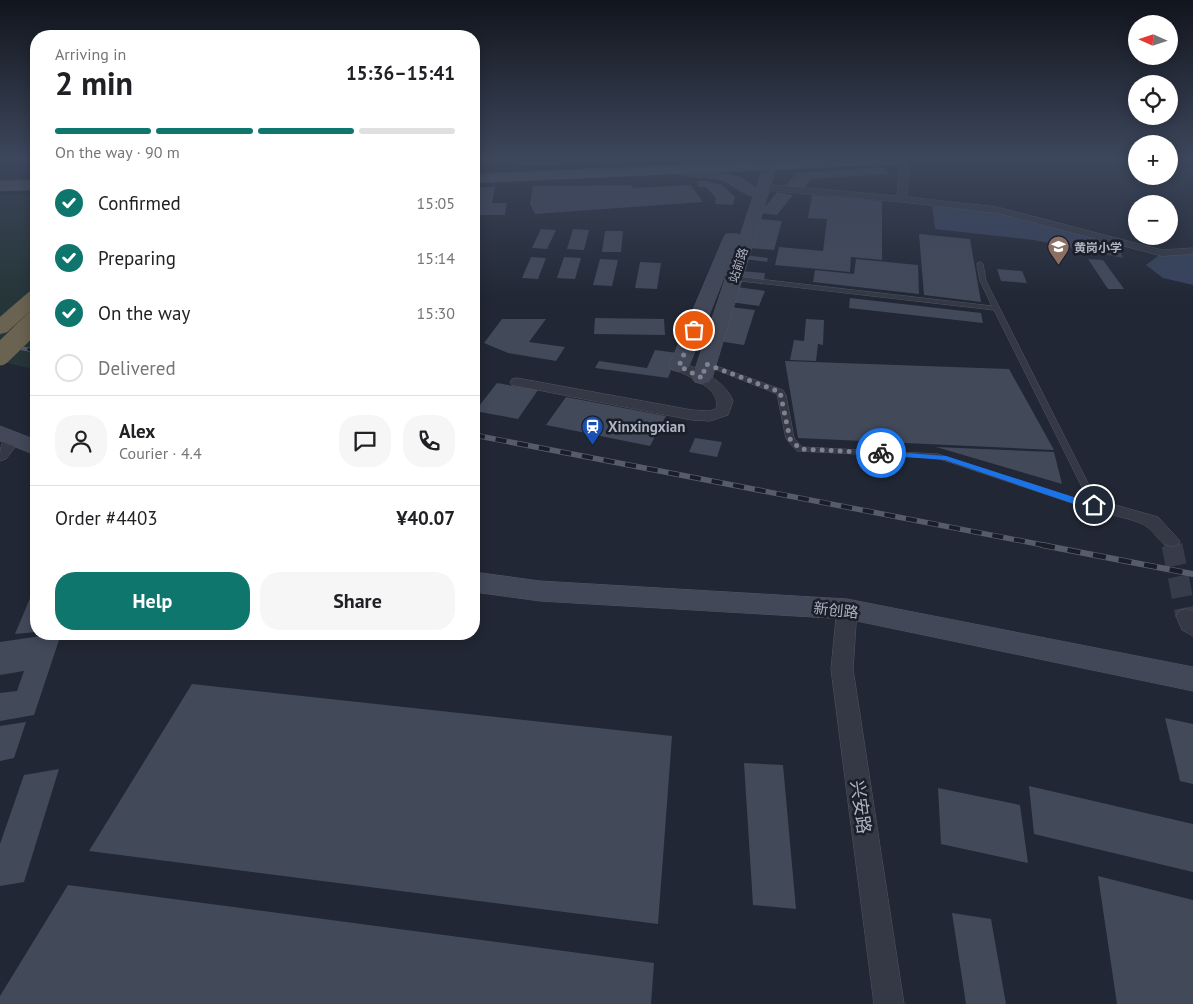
<!DOCTYPE html>
<html lang="en">
<head>
<meta charset="utf-8">
<style>
	body { margin:0; font-family:"PT Sans","Noto Sans SC",sans-serif; background:#f6f6f6; color:#202124; height:100vh; display:flex; flex-direction:column; font-size:19px; white-space:nowrap }
	* { box-sizing:border-box; margin:0 }
	p { font-size:16px; color:#757577 }
	.icon { flex:none; width:28px; height:28px; fill:none; stroke:currentColor; stroke-width:2; stroke-linecap:round; stroke-linejoin:round }
	.map { position:relative; flex:1; overflow:hidden }
	.drawer { position:absolute; left:30px; top:30px; width:450px; height:610px; display:flex; flex-direction:column; background:#fff; border-radius:20px; box-shadow:0 2px 12px #0003 }
	.drawer>* { flex:none }
	.needle { width:32px; rotate:273deg }
	.fabs { position:absolute; left:1128px; top:15px; display:grid; gap:10px }
	.fabs a { display:grid; place-items:center; width:50px; height:50px; border-radius:50%; background:#fff; box-shadow:0 2px 12px #0003; font-size:25px }
	.pin { position:absolute; display:grid; place-items:center; width:42px; height:42px; color:#fff; margin:-21px; border:2px solid #fff; border-radius:50%; box-shadow:0 1px 5px #0007 }
	.courier { position:absolute; display:grid; place-items:center; width:50px; height:50px; margin:-25px; border:4px solid #1a73e8; border-radius:50%; background:#fff; color:#222; box-shadow:0 1px 6px #0007 }
	.summary em { font-style:normal; font-weight:700 }
	.summary div { display:flex; flex-direction:column-reverse }
	.summary { display:flex; align-items:center; justify-content:space-between; height:85px; padding:0 25px }
	h1 { font-size:32px; font-weight:700; line-height:38px }
	.bar { display:grid; grid-template-columns:repeat(4,1fr); gap:8px 5px; align-content:center; height:60px; padding:0 25px }
	.bar i { height:6px; border-radius:4px; background:#e0e0e0 }
	.bar .on { background:#0f766e }
	.bar p { grid-column:span 4 }
	.line { display:flex; align-items:center; gap:12px; padding:0 25px; border-top:1px solid #e0e0e0 }
	.line div { flex:1 }
	.round { display:grid; place-items:center; flex:none; width:52px; height:52px; border-radius:20px; background:#f6f6f6 }
	ol { padding:0 25px; list-style:none }
	li { display:flex; align-items:center; gap:15px; height:55px }
	li p { margin-inline-start:auto }
	li .icon { padding:5px; border-radius:50%; background:#0f766e; color:#fff; stroke-width:4 }
	li:last-child { color:#757577 }
	li i { width:28px; height:28px; border:2px solid #e0e0e0; border-radius:50% }
	.button { display:flex; gap:10px; margin-top:auto; padding:10px 25px }
	.button a { flex:1; height:58px; border-radius:20px; background:#0f766e; color:#fff; font-size:20px; font-weight:700; line-height:58px; text-align:center }
	.button a+a { background:#f6f6f6; color:#202124 }
	.map>svg:first-child { display:block }
	.green { fill:#253538 }
	.water { fill:#37425c }
	.building { fill:#424959 }
	.lines { fill:none; stroke-linecap:round; stroke-linejoin:round }
	.street-tunnel-far1 { stroke:#363c49; stroke-width:16; stroke-dasharray:16 8; stroke-linecap:butt }
	.street-tunnel { stroke:#363c49; stroke-width:21; stroke-dasharray:21 11; stroke-linecap:butt }
	.lane-casing { stroke:#515663; stroke-width:1 }
	.street-casing { stroke:#515663; stroke-width:1 }
	.secondary-casing { stroke:#515663; stroke-width:1 }
	.primary-casing { stroke:#3d424e; stroke-width:1 }
	.highway-casing { stroke:#3e434f; stroke-width:1 }
	.lane { fill:#343945; fill-rule:evenodd }
	.street { fill:#343945; fill-rule:evenodd }
	.secondary { fill:#424858; fill-rule:evenodd }
	.primary { fill:#525865; fill-rule:evenodd }
	.highway { fill:#6a6351; fill-rule:evenodd }
	.rail-far2-casing { stroke:#565c6c; stroke-width:4 }
	.rail-far1-casing { stroke:#565c6c; stroke-width:5.5 }
	.rail-casing { stroke:#565c6c; stroke-width:6 }
	.rail-far2 { stroke:#191e29; stroke-width:2.5; stroke-dasharray:7; stroke-linecap:butt }
	.rail-far1 { stroke:#191e29; stroke-width:4; stroke-dasharray:11; stroke-linecap:butt }
	.rail { stroke:#191e29; stroke-width:4.5; stroke-dasharray:13; stroke-linecap:butt }
	.highway-bridge-casing { stroke:#3e434f; stroke-width:21; stroke-linecap:butt }
	.highway-bridge { stroke:#6a6351; stroke-width:21 }
	.route { fill:#1a73e8 }
	.done { stroke:#7d8290; stroke-width:5; stroke-dasharray:0 9 }
	.labels { text-anchor:middle; dominant-baseline:central; stroke-width:5; stroke-linejoin:round; paint-order:stroke }
	.far-poi-label { font-size:12px; font-weight:bold; fill:#aeb3c2; stroke:#191e29; text-anchor:start }
	.far-street-label { font-size:12px; fill:#aeb3c2; stroke:#191e29 }
	.poi-label { font-size:15px; font-weight:bold; fill:#aeb3c2; stroke:#191e29; text-anchor:start }
	.street-label { font-size:15px; fill:#aeb3c2; stroke:#191e29 }
	.near-street-label { font-size:18px; fill:#aeb3c2; stroke:#191e29 }
</style>
</head>
<body>
<div class="map">
<svg width="1193" height="1004" viewBox="0 0 1193 1004">
	<rect width="100%" height="100%" fill="#212734"/>
	<path class="green" d="M20,194L36,198V370L0,361V195Z"/>
	<g class="water">
		<path d="M932,206L1003,213L1118,245L1123,258L1034,240L935,229Z"/>
		<path d="M1193,251V285L1163,278L1146,265L1162,253Z"/>
	</g>
	<g class="building">
		<path d="M602,160H644L645,162L604,164Z"/>
		<path d="M557,162L558,165L516,166L515,163Z"/>
		<path d="M881,167L891,174L811,179L803,189L784,187L797,173Z"/>
		<path d="M696,181H707L722,185L735,197L733,205L715,204L716,198L706,187H699Z"/>
		<path d="M631,185L633,188L691,185L703,202L535,214L530,204L533,186Z"/>
		<path d="M474,187H495L492,203H507L505,215H474Z"/>
		<path d="M777,192L793,195L777,215L760,213Z"/>
		<path d="M812,195L882,201V260L851,257L850,272L775,265L779,247L823,251L827,219L808,218Z"/>
		<path d="M758,219L782,221L774,250L749,248Z"/>
		<path d="M541,229L556,230L547,249L532,248Z"/>
		<path d="M573,229L589,230L584,250L567,249Z"/>
		<path d="M605,231H623L621,252H602Z"/>
		<path d="M919,234L970,239L981,302L924,295Z"/>
		<path d="M745,255L768,258L767,262L744,259Z"/>
		<path d="M531,257L546,258L538,279L522,278Z"/>
		<path d="M564,257L581,258L575,279L557,278Z"/>
		<path d="M600,259L618,260L612,286L593,285Z"/>
		<path d="M856,259L918,265L919,294L813,282L815,270L854,274Z"/>
		<path d="M1088,259L1103,260L1124,289H1108Z"/>
		<path d="M640,262L661,263L657,289L635,288Z"/>
		<path d="M997,269L1022,271L1027,283L1001,281Z"/>
		<path d="M742,271L765,273L764,280L740,277Z"/>
		<path d="M737,287L765,291L759,306L730,302Z"/>
		<path d="M850,298L981,313L983,323L849,308Z"/>
		<path d="M730,307L755,310L744,345L718,341Z"/>
		<path d="M595,318L664,319L665,335L594,334Z"/>
		<path d="M502,319H546L529,342L565,347L556,361L508,353L484,343Z"/>
		<path d="M806,319L824,320L823,345L818,344L816,361L790,360L794,340L804,341Z"/>
		<path d="M655,350L678,353L668,378L595,368L599,361L647,368Z"/>
		<path d="M785,361L1009,369L1054,450L798,438Z"/>
		<path d="M497,383L538,390L518,419L475,411Z"/>
		<path d="M566,397L666,416L650,446L546,425Z"/>
		<path d="M695,438L722,442L717,457L689,452Z"/>
		<path d="M936,447L1054,452L1062,484Z"/>
		<path d="M36,584V632L15,634Z"/>
		<path d="M54,634H61L34,715L0,721V693L17,691L24,671L0,675V642Z"/>
		<path d="M192,684L672,736L658,924L89,851Z"/>
		<path d="M1165,718L1193,724V784L1180,781Z"/>
		<path d="M26,722L14,758L0,761V726Z"/>
		<path d="M744,763L783,765L796,909L753,905Z"/>
		<path d="M59,769L24,882L0,886V844L24,775Z"/>
		<path d="M1029,786L1193,824V872L1034,834Z"/>
		<path d="M938,788L1020,805L1028,863L941,844Z"/>
		<path d="M1098,876L1193,900V1004H1117Z"/>
		<path d="M68,885L654,963L651,1004H0V996Z"/>
		<path d="M952,913L991,919L1006,1004H966Z"/>
	</g>
	<g class="lines">
		<path class="street-tunnel-far1" d="M1171,541L1172,546"/>
		<path class="street-tunnel" d="M1172,545L1186,616"/>
		<defs>
			<path id="lane" d="M980,262L983,264L986,281L1092,491L1097,507L1096,509H1090L937,458L797,451L786,439L777,394L702,364L706,362L708,363L783,390L786,395L794,438L802,447L938,454L1087,502L1084,491L994,310L715,278L712,276L715,274L992,306L980,281L977,264Z"/>
			<g id="street">
				<path d="M899,160H909L907,197L997,207L1162,250L1193,248V254L1162,256L997,213L902,202L763,190L758,187L763,184L897,196Z"/>
				<path d="M679,362C698,367 726,382 733,401L728,415L710,421L692,420L517,386L512,385L510,382L512,379L517,378L692,410L709,411L716,409C722,388 689,377 674,369L672,366L674,363Z"/>
				<path d="M14,433L20,435L22,438L6,459L0,461C0,449 0,437 14,433Z"/>
				<path d="M1094,499L1158,517L1180,541L1178,545C1161,550 1158,534 1146,526C1138,520 1100,512 1088,509L1085,505L1088,501Z"/>
				<path d="M847,602L854,604L857,609L853,669L904,1004H874L831,669L837,609L840,604Z"/>
				<path d="M1186,609L1193,611V636L1182,630L1176,616L1179,611Z"/>
			</g>
			<g id="secondary">
				<path d="M723,160H750L749,163L710,170L742,178L756,188L765,163L773,160H790L776,168L712,378L709,382L702,384L695,382L692,378L736,247L689,366L686,370L679,372L672,370L669,366L724,237L726,234H738L740,236L753,196C743,195 731,182 718,179C707,177 681,178 675,171L682,167L707,170L702,166L704,163Z"/>
				<path d="M0,426L36,440V455L0,441Z"/>
				<path d="M474,572L540,581L847,599L1193,667V691L847,619L540,601L474,592Z"/>
			</g>
			<g id="primary">
				<path d="M808,160H904L902,163L897,164L474,183V174Z"/>
				<path d="M36,180V190L0,191V181Z"/>
			</g>
			<path id="highway" d="M36,290V306L7,332L0,334V317L29,292Z"/>
		</defs>
		<use href="#lane" class="lane-casing"/>
		<use href="#street" class="street-casing"/>
		<use href="#secondary" class="secondary-casing"/>
		<use href="#primary" class="primary-casing"/>
		<use href="#highway" class="highway-casing"/>
		<use href="#lane" class="lane"/>
		<use href="#street" class="street"/>
		<use href="#secondary" class="secondary"/>
		<use href="#primary" class="primary"/>
		<use href="#highway" class="highway"/>
		<defs>
			<path id="rail-far2" d="M0,344L36,351"/>
			<path id="rail-far1" d="M474,435L1048,546"/>
			<path id="rail" d="M1042,545L1193,574"/>
		</defs>
		<use href="#rail-far2" class="rail-far2-casing"/>
		<use href="#rail-far1" class="rail-far1-casing"/>
		<use href="#rail" class="rail-casing"/>
		<use href="#rail-far2" class="rail-far2"/>
		<use href="#rail-far1" class="rail-far1"/>
		<use href="#rail" class="rail"/>
		<defs>
			<path id="highway-bridge" d="M0,355L36,320"/>
		</defs>
		<use href="#highway-bridge" class="highway-bridge-casing"/>
		<use href="#highway-bridge" class="highway-bridge"/>
	</g>
	<linearGradient id="sky" x2="0" y2="1"><stop stop-color="#12151d"/><stop offset="0.53" stop-color="#3d475c"/><stop offset="1" stop-color="#3d475c" stop-opacity="0"/></linearGradient>
	<rect width="1193" height="300" fill="url(#sky)"/>
	<path class="route" d="M881,451L946,456L1098,505L1093,509L1086,508L945,460L878,455V452Z"/>
	<g class="lines">
		<path class="done" d="M694,330L679,366L702,378L706,364L780,392L790,439L800,449L881,453"/>
	</g>
	<defs>
		<symbol id="school-pin" viewBox="-11 -11 22 30"><path d="M0 17L-7.5 6A9.5 9.5 0 1 1 7.5 6Z" fill="#8d6e63" stroke="#191e29"/><path d="M0-5L7-2L0 1L-7-2ZM-4 1L0 2.5L4 1V4Q0 6-4 4Z" fill="#fff"/></symbol>
		<symbol id="station-pin" viewBox="-11 -11 22 30"><path d="M0 17L-7.5 6A9.5 9.5 0 1 1 7.5 6Z" fill="#1a4fb4" stroke="#191e29"/><path d="M-3-6H3Q5-6 5-4V2Q5 4 3 4L4.5 6H3L1.5 4h-3L-3 6H-4.5L-3 4Q-5 4-5 2V-4Q-5-6-3-6ZM-3.5-4v3h7v-3ZM-3.5 1v1.5H-2V1ZM2 1v1.5H3.5V1Z" fill="#fff"/></symbol>
	</defs>
	<g fill-rule="evenodd">
		<use href="#school-pin" x="1046" y="234" width="25" height="34"/>
		<use href="#station-pin" x="580" y="414" width="25" height="34"/>
	</g>
	<g class="labels">
		<g class="far-poi-label">
			<text x="1074" y="247">黄岗小学</text>
		</g>
		<g class="far-street-label">
			<text transform="translate(738 265) rotate(-72)">站前路</text>
		</g>
		<g class="poi-label">
			<text x="608" y="426">Xinxingxian</text>
		</g>
		<g class="street-label">
			<text transform="translate(836 610) rotate(6)">新创路</text>
		</g>
		<g class="near-street-label">
			<text transform="translate(861 807) rotate(82)">兴安路</text>
		</g>
	</g>
</svg>
<div class="fabs">
<a><svg class="needle" viewBox="-14 -14 28 28"><path d="M0-13l5 13h-10z" fill="#e53935"/><path d="M0 13l5-13h-10z" fill="#757577"/></svg></a>
<a><svg class="icon" aria-label="locate" viewBox="0 0 24 24"><circle cx="12" cy="12" r="6"/><path d="M12 2v4M12 18v4M2 12h4M18 12h4"/></svg></a>
<a>+</a>
<a>−</a>
</div>
<div class="pin" style="left:694px;top:330px;background:#ea580c"><svg class="icon" aria-label="bag" viewBox="0 0 24 24"><path d="M5 8h14l-1 12H6zM9 8a3 3 0 0 1 6 0"/></svg></div>
<div class="pin" style="left:1094px;top:505px;background:#1f2937"><svg class="icon" aria-label="home" viewBox="0 0 24 24"><path d="M3 11l9-7 9 7M6 9v11h12V9"/></svg></div>
<div class="courier" style="left:881px;top:453px"><svg class="icon" aria-label="bike" viewBox="0 0 24 24"><circle cx="6" cy="16" r="4"/><circle cx="18" cy="16" r="4"/><path d="M6 16l4-8h5l3 8M10 8l3 8H6M13 5h3"/></svg></div>
<section class="drawer">
<div class="summary"><div><h1>2 min</h1><p>Arriving in</p></div><em>15:36–15:41</em></div>
<div class="bar"><i class="on"></i><i class="on"></i><i class="on"></i><i></i><p>On the way · 90 m</p></div>
<ol>
<li><svg class="icon" aria-label="check" viewBox="0 0 24 24"><path d="M5 12l5 5 9-10"/></svg>Confirmed<p>15:05</p></li>
<li><svg class="icon" aria-label="check" viewBox="0 0 24 24"><path d="M5 12l5 5 9-10"/></svg>Preparing<p>15:14</p></li>
<li><svg class="icon" aria-label="check" viewBox="0 0 24 24"><path d="M5 12l5 5 9-10"/></svg>On the way<p>15:30</p></li>
<li><i></i>Delivered</li>
</ol>
<div class="line" style="height:90px"><a class="round"><svg class="icon" aria-label="person" viewBox="0 0 24 24"><circle cx="12" cy="8" r="4"/><path d="M4 21q1-7 8-7t8 7"/></svg></a><div><b>Alex</b><p>Courier · 4.4</p></div><a class="round"><svg class="icon" aria-label="chat" viewBox="0 0 24 24"><path d="M4 5h16v11H9l-5 4z"/></svg></a><a class="round"><svg class="icon" aria-label="phone" viewBox="0 0 24 24"><path d="M5 4h4l2 5-3 2q2 4 5 5l2-3 5 2v4C11 20 4 13 5 4z"/></svg></a></div>
<div class="line" style="height:65px"><div>Order #4403</div><b>¥40.07</b></div>
<div class="button"><a>Help</a><a>Share</a></div>
</section>
</div>
</body>
</html>
